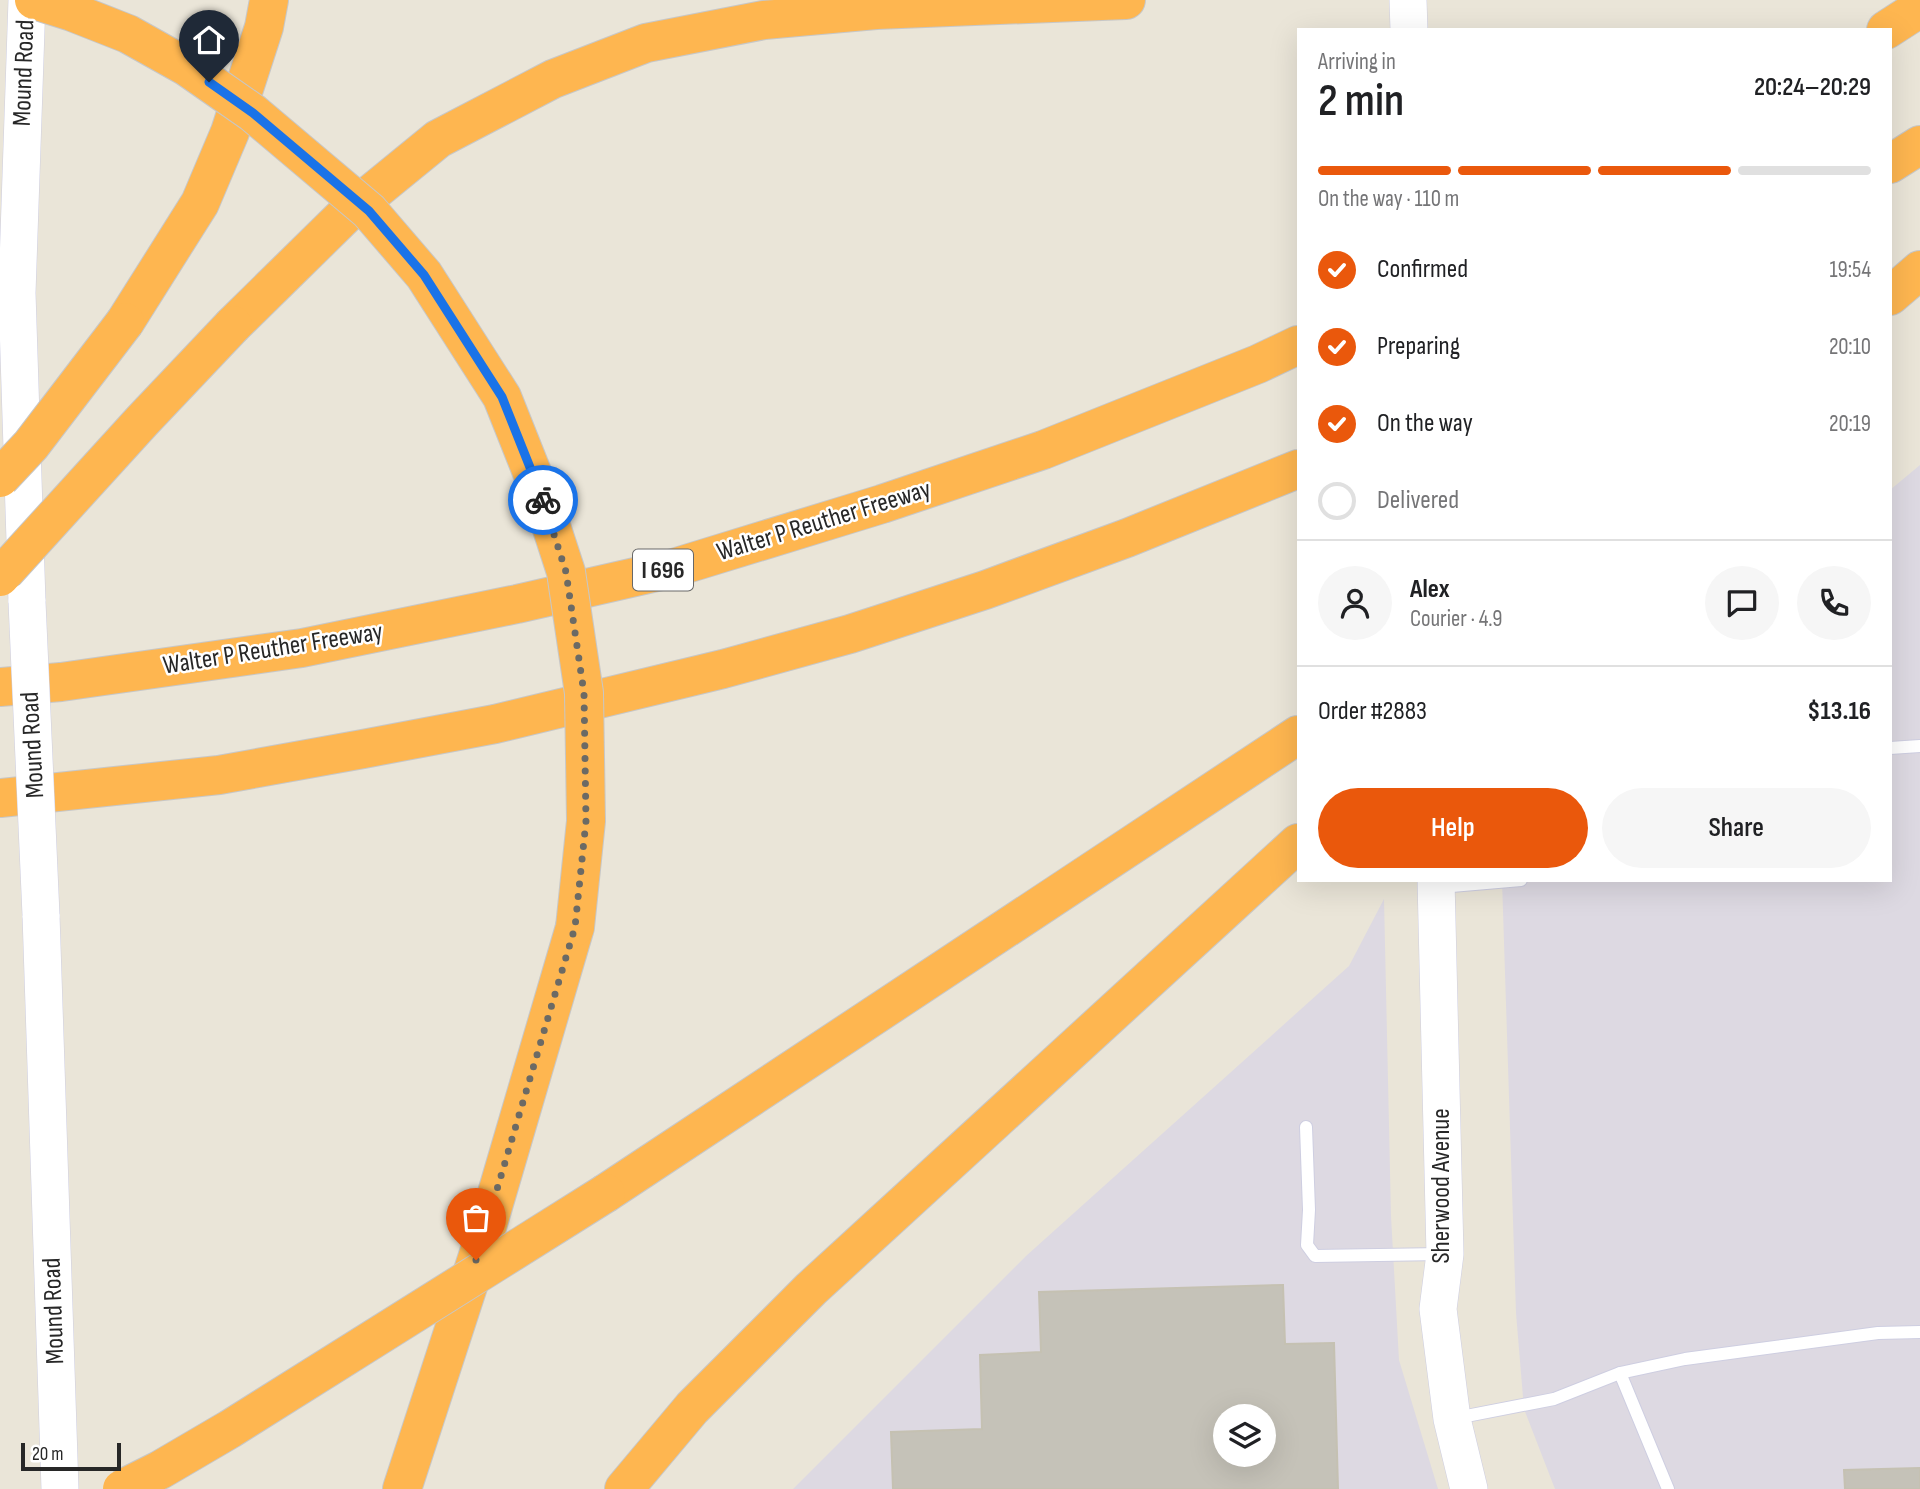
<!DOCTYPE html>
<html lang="en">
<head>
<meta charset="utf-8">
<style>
	body { margin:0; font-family:"Sofia Sans Condensed",sans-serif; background:#f6f6f6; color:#202124; height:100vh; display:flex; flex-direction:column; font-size:26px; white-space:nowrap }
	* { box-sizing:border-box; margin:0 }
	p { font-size:23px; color:#757577 }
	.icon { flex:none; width:38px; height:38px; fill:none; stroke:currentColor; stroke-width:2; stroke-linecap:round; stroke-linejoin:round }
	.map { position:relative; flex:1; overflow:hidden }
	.sheet { position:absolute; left:1297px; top:28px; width:595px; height:854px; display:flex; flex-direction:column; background:#fff; border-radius:0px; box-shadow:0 7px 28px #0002 }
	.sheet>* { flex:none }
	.controls { position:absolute; left:1213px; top:1404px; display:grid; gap:14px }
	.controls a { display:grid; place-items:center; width:63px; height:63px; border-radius:50%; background:#fff; box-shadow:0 7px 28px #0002; font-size:35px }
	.scale { position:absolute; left:21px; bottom:18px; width:100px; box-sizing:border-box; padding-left:7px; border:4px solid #272727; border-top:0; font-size:19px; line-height:24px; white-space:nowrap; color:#272727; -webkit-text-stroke:5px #fff; paint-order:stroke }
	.pin { position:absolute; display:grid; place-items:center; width:60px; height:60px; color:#fff; margin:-72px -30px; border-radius:50% 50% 50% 0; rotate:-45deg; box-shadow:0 0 7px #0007 }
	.pin .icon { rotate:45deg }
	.courier { position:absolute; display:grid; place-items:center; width:70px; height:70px; margin:-35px; border:5px solid #1a73e8; border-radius:50%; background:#fff; color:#222; box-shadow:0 2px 9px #0007 }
	.overview em { font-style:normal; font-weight:600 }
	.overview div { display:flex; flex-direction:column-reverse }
	.overview { display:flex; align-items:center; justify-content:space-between; height:119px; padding:0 21px }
	h1 { font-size:46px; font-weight:600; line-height:52px }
	.bar { display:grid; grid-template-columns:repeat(4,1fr); gap:10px 7px; align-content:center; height:84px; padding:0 21px }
	.bar i { height:9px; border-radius:5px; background:#e0e0e0 }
	.bar .selected { background:#ea580c }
	.bar p { grid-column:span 4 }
	.line { display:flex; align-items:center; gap:18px; padding:0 21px; border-top:2px solid #e0e0e0 }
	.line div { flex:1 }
	.round { display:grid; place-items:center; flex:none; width:74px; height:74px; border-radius:37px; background:#f6f6f6 }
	ol { padding:0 21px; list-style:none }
	li { display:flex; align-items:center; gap:21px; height:77px }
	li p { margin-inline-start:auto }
	li .icon { padding:7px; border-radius:50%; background:#ea580c; color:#fff; stroke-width:4 }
	li:last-child { color:#757577 }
	li i { width:38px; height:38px; border:4px solid #e0e0e0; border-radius:50% }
	.primary-button { display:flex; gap:14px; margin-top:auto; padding:14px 21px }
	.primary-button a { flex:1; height:80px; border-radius:42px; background:#ea580c; color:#fff; font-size:28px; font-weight:600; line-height:80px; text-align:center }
	.primary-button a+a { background:#f6f6f6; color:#202124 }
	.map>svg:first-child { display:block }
	.industrial { fill:#ddd9e2; fill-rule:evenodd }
	.building { fill:#c5c2b8; stroke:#c5c1b2; stroke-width:2; fill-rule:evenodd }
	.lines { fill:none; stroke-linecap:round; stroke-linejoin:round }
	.lane-casing { stroke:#cecee1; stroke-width:14 }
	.secondary-casing { stroke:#cecee1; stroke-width:38 }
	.highway-casing { stroke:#c7c7c7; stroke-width:40 }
	.lane { stroke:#fff; stroke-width:12 }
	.secondary { stroke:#fff; stroke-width:37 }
	.highway { stroke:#feb650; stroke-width:38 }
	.secondary-bridge-casing { stroke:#cecee1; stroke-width:38; stroke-linecap:butt }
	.highway-bridge-casing { stroke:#c7c7c7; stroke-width:40; stroke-linecap:butt }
	.secondary-bridge { stroke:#fff; stroke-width:37 }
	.highway-bridge { stroke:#feb650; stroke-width:38 }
	.done { stroke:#6b6a65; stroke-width:7; stroke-dasharray:0 12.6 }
	.route { stroke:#1a73e8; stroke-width:9 }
	.labels { text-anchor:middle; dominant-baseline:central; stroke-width:5; stroke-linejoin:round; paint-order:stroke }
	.shield { fill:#fff; stroke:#686868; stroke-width:2 }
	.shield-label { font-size:24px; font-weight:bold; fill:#272727 }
	.street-label { font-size:26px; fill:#272727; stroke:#fff }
</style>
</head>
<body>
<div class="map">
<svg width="1920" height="1489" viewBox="0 0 1920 1489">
	<rect width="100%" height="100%" fill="#eae5d8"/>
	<g class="industrial">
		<path d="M1920,465V1489H1555L1524,1409L1516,1313L1502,880H1890V490Z"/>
		<path d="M1384,899L1391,1216L1399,1360L1438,1489H793L1026,1256L1349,966ZM1225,1416H1264V1454H1225Z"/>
	</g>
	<g class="building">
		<path d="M1283,1285L1285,1344L1334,1343L1338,1489H893L891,1432L982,1429L980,1355L1041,1352L1039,1292ZM1225,1416H1264V1454H1225Z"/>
		<path d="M1920,1468V1489H1845L1844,1470Z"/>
	</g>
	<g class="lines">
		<defs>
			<g id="lane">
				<path d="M1890,748L1920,746"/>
				<path d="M1440,887L1521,880"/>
				<path d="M1306,1127L1309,1210L1307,1245L1315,1256L1442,1254"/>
				<path d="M1620,1373L1685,1359L1878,1333L1920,1332"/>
				<path d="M1456,1418L1554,1399L1620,1373L1668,1489"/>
			</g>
			<g id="secondary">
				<path d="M27,0L17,293L27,602"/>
				<path d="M1408,0L1409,30"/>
				<path d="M1436,880L1445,1254L1438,1309L1452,1419L1469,1489"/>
				<path d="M41,915L60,1489"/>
			</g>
			<g id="highway">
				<path d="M1886,30L1920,8"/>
				<path d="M1890,164L1920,145"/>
				<path d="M1890,296L1920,270"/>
				<path d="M125,322L200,203L230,132L264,27L269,0"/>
				<path d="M233,325L345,215L438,139L553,79L646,43L764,20L876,10L1126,0"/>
				<path d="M0,687L61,682L302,648L517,604L670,569L882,504L1043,450L1258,364L1298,345"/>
				<path d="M0,798L219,775L363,749L495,724L723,669L850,634L985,590L1127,538L1298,469"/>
				<path d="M606,1193L1298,735"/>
				<path d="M402,1489L485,1234L575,927"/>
				<path d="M624,1489L692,1408L811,1289L1298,843"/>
			</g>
		</defs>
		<use href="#lane" class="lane-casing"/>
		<use href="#secondary" class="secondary-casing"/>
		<use href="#highway" class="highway-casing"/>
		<use href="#lane" class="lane"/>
		<use href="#secondary" class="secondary"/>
		<use href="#highway" class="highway"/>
		<defs>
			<path id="secondary-bridge" d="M27,602L41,915"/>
			<g id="highway-bridge">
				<path d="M34,0L72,12L128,34L187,67L253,113L369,211L424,275L502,397L541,495L566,572L584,693L586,821L575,927"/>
				<path d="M0,478L31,445L125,322"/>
				<path d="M0,577L142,421L233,325"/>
				<path d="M122,1489L160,1470L230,1429L606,1193"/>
			</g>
		</defs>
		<use href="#secondary-bridge" class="secondary-bridge-casing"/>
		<use href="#highway-bridge" class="highway-bridge-casing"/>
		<use href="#secondary-bridge" class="secondary-bridge"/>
		<use href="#highway-bridge" class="highway-bridge"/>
	</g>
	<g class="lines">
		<path class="done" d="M476,1260L575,927L586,821L584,693L566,572L543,500"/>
		<path class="route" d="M209,82L253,113L369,211L424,275L502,397L543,500"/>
	</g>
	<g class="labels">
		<rect class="shield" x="633" y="549.5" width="60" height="41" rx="5"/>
		<g class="shield-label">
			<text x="663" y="570">I 696</text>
		</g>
		<g class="street-label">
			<text transform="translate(24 73) rotate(-88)">Mound Road</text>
			<text transform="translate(824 521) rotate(-17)">Walter P Reuther Freeway</text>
			<text transform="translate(273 649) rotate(-9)">Walter P Reuther Freeway</text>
			<text transform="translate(33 745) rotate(-93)">Mound Road</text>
			<text transform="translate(1441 1186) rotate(-90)">Sherwood Avenue</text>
			<text transform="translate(54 1311) rotate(-92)">Mound Road</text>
		</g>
	</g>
</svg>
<div class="controls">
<a><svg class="icon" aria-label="layers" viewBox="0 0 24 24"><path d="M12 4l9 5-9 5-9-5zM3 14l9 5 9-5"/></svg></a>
</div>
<div class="scale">20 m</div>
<div class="pin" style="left:476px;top:1260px;background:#ea580c"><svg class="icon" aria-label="bag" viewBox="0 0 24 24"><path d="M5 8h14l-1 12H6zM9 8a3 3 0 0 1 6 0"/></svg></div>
<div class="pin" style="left:209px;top:82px;background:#1f2937"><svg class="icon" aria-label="home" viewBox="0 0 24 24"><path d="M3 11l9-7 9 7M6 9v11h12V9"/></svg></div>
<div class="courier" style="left:543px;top:500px"><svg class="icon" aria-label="bike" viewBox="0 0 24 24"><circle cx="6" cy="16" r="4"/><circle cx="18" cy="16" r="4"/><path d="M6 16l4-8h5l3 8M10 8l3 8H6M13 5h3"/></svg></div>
<section class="sheet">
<div class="overview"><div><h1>2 min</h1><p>Arriving in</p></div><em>20:24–20:29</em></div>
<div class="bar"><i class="selected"></i><i class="selected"></i><i class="selected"></i><i></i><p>On the way · 110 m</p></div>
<ol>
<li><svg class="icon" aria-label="check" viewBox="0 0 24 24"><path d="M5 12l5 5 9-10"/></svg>Confirmed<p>19:54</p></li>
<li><svg class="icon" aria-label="check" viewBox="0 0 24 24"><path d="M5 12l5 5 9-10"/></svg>Preparing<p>20:10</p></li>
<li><svg class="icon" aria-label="check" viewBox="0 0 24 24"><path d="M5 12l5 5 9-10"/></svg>On the way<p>20:19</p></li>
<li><i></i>Delivered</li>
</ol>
<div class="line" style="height:126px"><a class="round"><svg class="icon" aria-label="person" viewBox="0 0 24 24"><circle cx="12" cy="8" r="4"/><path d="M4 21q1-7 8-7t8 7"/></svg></a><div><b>Alex</b><p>Courier · 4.9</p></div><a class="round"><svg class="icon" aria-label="chat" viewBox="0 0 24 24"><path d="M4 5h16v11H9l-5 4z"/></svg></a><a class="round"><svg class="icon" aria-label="phone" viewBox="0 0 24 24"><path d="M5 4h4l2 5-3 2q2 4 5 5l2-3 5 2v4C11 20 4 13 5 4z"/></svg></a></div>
<div class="line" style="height:91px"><div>Order #2883</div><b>$13.16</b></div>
<div class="primary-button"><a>Help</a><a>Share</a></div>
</section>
</div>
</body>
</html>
